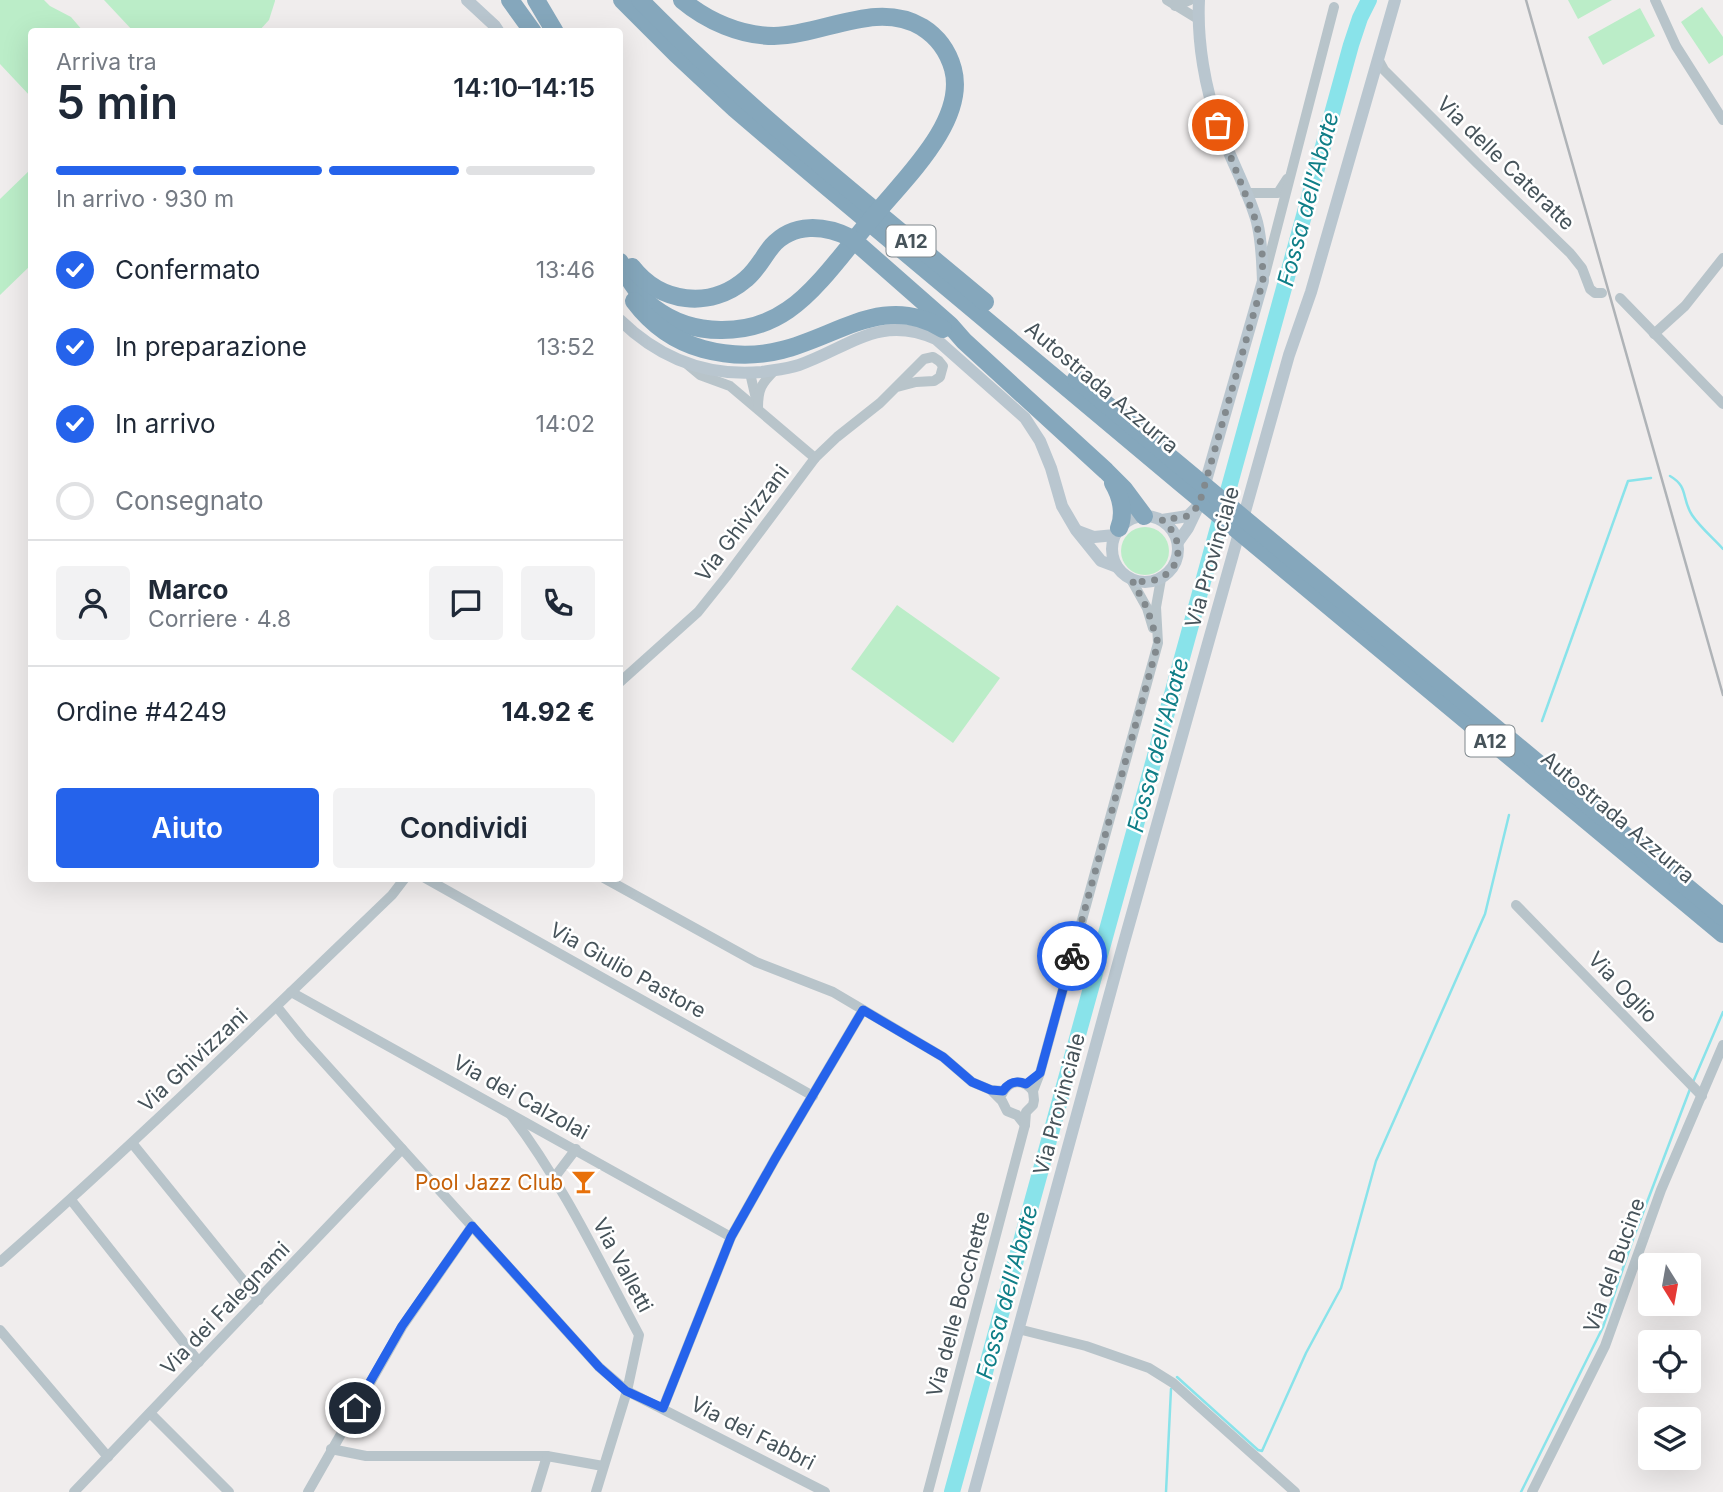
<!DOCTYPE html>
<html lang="it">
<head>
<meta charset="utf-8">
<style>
	body { margin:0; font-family:Inter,sans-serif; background:#f2f2f3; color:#1f2937; height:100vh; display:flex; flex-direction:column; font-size:26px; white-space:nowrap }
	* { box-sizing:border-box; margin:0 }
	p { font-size:23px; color:#747a83 }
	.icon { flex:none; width:38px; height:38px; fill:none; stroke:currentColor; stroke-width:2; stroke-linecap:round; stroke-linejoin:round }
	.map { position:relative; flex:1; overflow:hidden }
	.drawer { position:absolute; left:28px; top:28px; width:595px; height:854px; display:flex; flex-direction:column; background:#fff; border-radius:7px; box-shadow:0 7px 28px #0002 }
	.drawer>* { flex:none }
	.needle { width:46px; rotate:169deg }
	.buttons { position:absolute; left:1638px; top:1253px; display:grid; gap:14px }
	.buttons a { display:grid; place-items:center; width:63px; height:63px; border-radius:7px; background:#fff; box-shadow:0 7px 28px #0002; font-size:35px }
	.pin { position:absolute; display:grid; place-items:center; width:60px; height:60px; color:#fff; margin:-30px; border:4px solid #fff; border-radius:50%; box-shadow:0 2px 7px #0007 }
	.courier { position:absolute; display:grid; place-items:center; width:70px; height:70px; margin:-35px; border:5px solid #2563eb; border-radius:50%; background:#fff; color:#222; box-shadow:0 2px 9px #0007 }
	.overview em { font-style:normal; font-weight:600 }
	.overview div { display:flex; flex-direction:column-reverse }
	.overview { display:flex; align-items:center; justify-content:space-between; height:119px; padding:0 28px }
	h1 { font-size:46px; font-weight:600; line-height:52px }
	.bar { display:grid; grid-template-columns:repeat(4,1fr); gap:10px 7px; align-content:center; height:84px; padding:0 28px }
	.bar i { height:9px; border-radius:5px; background:#e0e1e3 }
	.bar .active { background:#2563eb }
	.bar p { grid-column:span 4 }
	.line { display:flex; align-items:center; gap:18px; padding:0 28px; border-top:2px solid #e0e1e3 }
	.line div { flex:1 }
	.round { display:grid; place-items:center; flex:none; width:74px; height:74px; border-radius:7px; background:#f2f2f3 }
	ol { padding:0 28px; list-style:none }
	li { display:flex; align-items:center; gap:21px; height:77px }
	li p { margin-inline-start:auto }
	li .icon { padding:7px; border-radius:50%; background:#2563eb; color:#fff; stroke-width:4 }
	li:last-child { color:#747a83 }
	li i { width:38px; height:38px; border:4px solid #e0e1e3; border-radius:50% }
	.primary-button { display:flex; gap:14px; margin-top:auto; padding:14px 28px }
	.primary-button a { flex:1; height:80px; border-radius:7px; background:#2563eb; color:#fff; font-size:28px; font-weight:600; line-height:80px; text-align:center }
	.primary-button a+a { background:#f2f2f3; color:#1f2937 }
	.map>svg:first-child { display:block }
	.green { fill:#bbedc8 }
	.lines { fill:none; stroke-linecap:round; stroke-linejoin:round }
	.stream { stroke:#89e3ea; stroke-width:2.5 }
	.river { stroke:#89e3ea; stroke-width:16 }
	.street { stroke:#b8c4ca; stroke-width:10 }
	.secondary { stroke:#b9c6cf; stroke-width:12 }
	.highway { stroke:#85a7bc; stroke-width:18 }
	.rail { stroke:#afb3b7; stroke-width:2.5 }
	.done { stroke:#82898d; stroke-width:7; stroke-dasharray:0 12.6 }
	.route { stroke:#2563eb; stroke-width:9 }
	.labels { text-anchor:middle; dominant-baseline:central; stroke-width:5; stroke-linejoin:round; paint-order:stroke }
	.shield { fill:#fff; stroke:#7e878c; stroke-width:2 }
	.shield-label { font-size:19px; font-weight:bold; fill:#46535a }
	.street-label { font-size:21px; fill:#46535a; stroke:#fff }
	.food-label { font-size:21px; fill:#c56008; stroke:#fff; text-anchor:end }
	.water-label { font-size:23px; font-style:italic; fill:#0f7e87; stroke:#fff }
</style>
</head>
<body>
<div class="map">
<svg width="1723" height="1492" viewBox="0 0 1723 1492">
	<rect width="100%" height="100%" fill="#f0eded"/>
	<g class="green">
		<path d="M0,0H44L50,6L71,17L83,31L32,32L31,97L0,64Z"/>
		<path d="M104,0H275V1L269,20L259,31L134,32Z"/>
		<path d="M1568,0H1612L1578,19Z"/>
		<path d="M1702,7L1723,37V55L1709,64L1681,22Z"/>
		<path d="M1640,8L1655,36L1603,65L1588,37Z"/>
		<path d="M31,169V265L0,295V199Z"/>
		<circle cx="1145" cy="551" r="24"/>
		<path d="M897,605L1000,678L953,743L851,669Z"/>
	</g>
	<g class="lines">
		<g class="stream">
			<path d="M1670,476C1689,487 1681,498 1692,515C1700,527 1713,538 1723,549"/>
			<path d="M1542,721L1628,481L1651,478"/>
			<path d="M1693,1082L1723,1012"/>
			<path d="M1177,1377L1258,1450L1262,1451L1306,1353L1341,1288L1376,1161L1485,914L1509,815"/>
			<path d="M1166,1492L1171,1389"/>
			<path d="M1521,1492L1603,1327L1633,1239L1690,1089"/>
		</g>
		<path class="river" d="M952,1492L1351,45L1360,18L1369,0"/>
		<g class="street">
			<path d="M1167,0L1198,19"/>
			<path d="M1655,0L1676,46L1723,120"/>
			<path d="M1175,6L1190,0"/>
			<path d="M1378,59L1384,70L1477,163L1570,253L1582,268L1590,289L1595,293H1602"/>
			<path d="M1245,193H1278L1287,179"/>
			<path d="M1265,274L1334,7"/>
			<path d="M1620,298L1723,404"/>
			<path d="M1654,334L1685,306L1723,258"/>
			<path d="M688,365L700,375L730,386L815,458"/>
			<path d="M750,373L756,399"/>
			<path d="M758,408C758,389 761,384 775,370"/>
			<path d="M1132,581L1147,608L1153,628"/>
			<path d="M620,682L698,612L726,577L815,458L837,437L880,403L924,359L933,357L939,361L943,366L940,377L934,381L916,382L897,387"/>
			<path d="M425,878L813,1096"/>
			<path d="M604,878L756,962L833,992L943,1057L972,1082L991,1090L1003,1091"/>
			<path d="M1516,905L1702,1096"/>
			<path d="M291,992L731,1237"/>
			<path d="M277,1007L302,1038L599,1367L627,1391L825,1492"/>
			<path d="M991,1090L1002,1101L1007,1111L1017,1115L1025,1125"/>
			<path d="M1002,1094C1009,1080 1023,1078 1033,1091"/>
			<path d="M511,1115C562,1182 599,1260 639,1335L627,1391L596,1492"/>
			<path d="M132,1143L259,1300"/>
			<path d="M554,1178L576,1149"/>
			<path d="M71,1200L199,1362"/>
			<path d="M0,1262C134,1144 263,1019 392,895L405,878"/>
			<path d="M1018,1329L1086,1346L1149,1368L1173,1383L1295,1492"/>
			<path d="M0,1330L108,1457"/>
			<path d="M663,1408L731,1237L775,1159L863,1010"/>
			<path d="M150,1413L229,1492"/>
			<path d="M331,1449L366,1456H547L536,1492"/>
			<path d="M547,1456L603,1466"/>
			<path d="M74,1492L402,1149"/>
			<path d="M308,1492L402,1327L472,1226"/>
			<path d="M928,1492L1025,1125L1026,1112L1033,1105L1034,1100L1033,1091L1040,1073L1158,643L1156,607L1161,579"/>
			<path d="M1532,1492L1605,1346L1661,1190L1723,1045"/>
		</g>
		<g class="secondary">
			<path d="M467,0L495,26L499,32"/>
			<path d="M620,320C660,359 706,377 762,372C774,370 787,369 799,365C850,347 879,314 936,339L1025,418L1040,441L1051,468L1062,506L1076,530L1101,561L1117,567"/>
			<circle cx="1145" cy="549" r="33"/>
			<path d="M1162,520L1188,516L1196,508"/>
			<path d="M1078,531L1094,537L1115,535"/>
			<path d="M1178,542L1188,528L1199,505L1263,281C1262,261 1262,242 1257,222C1248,190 1230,159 1219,127C1205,88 1197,42 1199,0"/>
			<path d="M974,1492L1121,953L1246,508L1289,355L1311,292L1395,0"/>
		</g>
		<g class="highway">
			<path d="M510,0L533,32"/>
			<path d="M536,0L555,32"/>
			<path d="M622,0L676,54L735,109L827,187L1182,484L1723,934"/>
			<path d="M640,0C747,109 868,204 985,302"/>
			<path d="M620,262C628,279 639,296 654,308C692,337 749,337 788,310C818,290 849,245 873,217C904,179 967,121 953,69C948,51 938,37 922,27C876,0 824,35 774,36C741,36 707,21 682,0"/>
			<path d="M632,267C660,303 710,310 746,279C757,270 763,257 772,246C793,222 825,225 851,238L950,325L964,341L1106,471L1124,489L1144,516"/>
			<path d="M634,301C652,325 674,341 703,349C729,356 755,357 782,350C838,336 885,293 943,329"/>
			<path d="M1076,379L1723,917"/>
			<path d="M1113,483C1121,496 1125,514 1119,528"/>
		</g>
		<path class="rail" d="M1526,0L1723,695"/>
	</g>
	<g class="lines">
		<path class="done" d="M1072,956L1158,643L1147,608L1132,580C1173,590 1195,547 1162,520L1188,516L1199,505L1263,281L1262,250L1256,221L1218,125"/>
		<path class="route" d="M355,1408L402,1326L472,1226L599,1367L626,1391L663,1408L731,1237L775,1159L863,1010L943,1057L972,1082L991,1090L1003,1091C1009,1082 1016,1080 1026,1084L1040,1073L1072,956"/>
	</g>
	<defs>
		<symbol id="bar-bare" viewBox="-9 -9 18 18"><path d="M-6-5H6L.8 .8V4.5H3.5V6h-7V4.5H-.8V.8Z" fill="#e8710a" stroke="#fff" stroke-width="2.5" paint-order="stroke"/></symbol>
	</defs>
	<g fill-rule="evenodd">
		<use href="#bar-bare" x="566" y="1164" width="35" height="35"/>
	</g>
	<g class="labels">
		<g class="shield">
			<rect x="886.5" y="225.5" width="49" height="31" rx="5"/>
			<rect x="1465.5" y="725.5" width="49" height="31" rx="5"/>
		</g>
		<g class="shield-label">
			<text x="911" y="241">A12</text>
			<text x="1490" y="741">A12</text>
		</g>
		<g class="street-label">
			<text transform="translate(1506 163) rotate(44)">Via delle Cateratte</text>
			<text transform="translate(1102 387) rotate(40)">Autostrada Azzurra</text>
			<text transform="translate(742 523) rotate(-53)">Via Ghivizzani</text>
			<text transform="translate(1212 557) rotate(-74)">Via Provinciale</text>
			<text transform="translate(1618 817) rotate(40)">Autostrada Azzurra</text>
			<text transform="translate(628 970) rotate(29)">Via Giulio Pastore</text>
			<text transform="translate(1623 987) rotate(46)">Via Oglio</text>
			<text transform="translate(193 1060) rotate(-43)">Via Ghivizzani</text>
			<text transform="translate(521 1097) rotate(29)">Via dei Calzolai</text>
			<text transform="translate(1059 1104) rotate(-75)">Via Provinciale</text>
			<text transform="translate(623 1265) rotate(62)">Via Valletti</text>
			<text transform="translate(1614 1265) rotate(-70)">Via del Bucine</text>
			<text transform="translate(958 1304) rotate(-75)">Via delle Bocchette</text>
			<text transform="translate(225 1308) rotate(-46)">Via dei Falegnami</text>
			<text transform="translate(753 1433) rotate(27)">Via dei Fabbri</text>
		</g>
		<g class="food-label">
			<text x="563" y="1182">Pool Jazz Club</text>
		</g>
		<g class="water-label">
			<text transform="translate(1308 199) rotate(-75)">Fossa dell'Abate</text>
			<text transform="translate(1158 745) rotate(-75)">Fossa dell'Abate</text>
			<text transform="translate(1007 1292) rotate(-75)">Fossa dell'Abate</text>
		</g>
	</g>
</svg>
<div class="buttons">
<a><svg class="needle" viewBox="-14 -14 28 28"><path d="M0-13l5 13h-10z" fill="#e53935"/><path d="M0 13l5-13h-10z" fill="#747a83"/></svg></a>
<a><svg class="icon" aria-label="locate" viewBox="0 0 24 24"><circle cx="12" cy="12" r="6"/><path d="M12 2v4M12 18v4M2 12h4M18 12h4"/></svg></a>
<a><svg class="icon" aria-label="layers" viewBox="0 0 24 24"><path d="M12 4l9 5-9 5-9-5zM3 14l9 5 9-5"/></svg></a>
</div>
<div class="pin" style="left:1218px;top:125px;background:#ea580c"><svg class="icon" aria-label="bag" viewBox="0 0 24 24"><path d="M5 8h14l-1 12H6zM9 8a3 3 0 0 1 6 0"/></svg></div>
<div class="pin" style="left:355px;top:1408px;background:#1f2937"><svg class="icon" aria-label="home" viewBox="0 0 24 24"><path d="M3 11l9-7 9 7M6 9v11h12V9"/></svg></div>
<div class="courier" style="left:1072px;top:956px"><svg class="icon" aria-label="bike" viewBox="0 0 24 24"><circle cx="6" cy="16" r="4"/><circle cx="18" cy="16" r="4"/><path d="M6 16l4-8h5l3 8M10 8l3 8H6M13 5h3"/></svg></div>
<section class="drawer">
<div class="overview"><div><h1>5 min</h1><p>Arriva tra</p></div><em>14:10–14:15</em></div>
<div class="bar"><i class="active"></i><i class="active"></i><i class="active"></i><i></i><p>In arrivo · 930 m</p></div>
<ol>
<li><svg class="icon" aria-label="check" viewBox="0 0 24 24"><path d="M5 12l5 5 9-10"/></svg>Confermato<p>13:46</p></li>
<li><svg class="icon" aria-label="check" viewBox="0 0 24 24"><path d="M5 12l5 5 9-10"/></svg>In preparazione<p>13:52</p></li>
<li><svg class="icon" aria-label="check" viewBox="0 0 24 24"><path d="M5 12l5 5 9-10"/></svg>In arrivo<p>14:02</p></li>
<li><i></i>Consegnato</li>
</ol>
<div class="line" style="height:126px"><a class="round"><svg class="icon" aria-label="person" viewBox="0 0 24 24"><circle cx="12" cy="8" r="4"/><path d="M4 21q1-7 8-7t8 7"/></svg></a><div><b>Marco</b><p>Corriere · 4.8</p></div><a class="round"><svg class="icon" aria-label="chat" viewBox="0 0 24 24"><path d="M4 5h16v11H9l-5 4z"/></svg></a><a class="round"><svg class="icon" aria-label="phone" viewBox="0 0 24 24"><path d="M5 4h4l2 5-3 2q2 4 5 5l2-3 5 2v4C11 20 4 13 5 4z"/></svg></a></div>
<div class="line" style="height:91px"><div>Ordine #4249</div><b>14.92 €</b></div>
<div class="primary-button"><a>Aiuto</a><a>Condividi</a></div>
</section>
</div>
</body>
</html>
